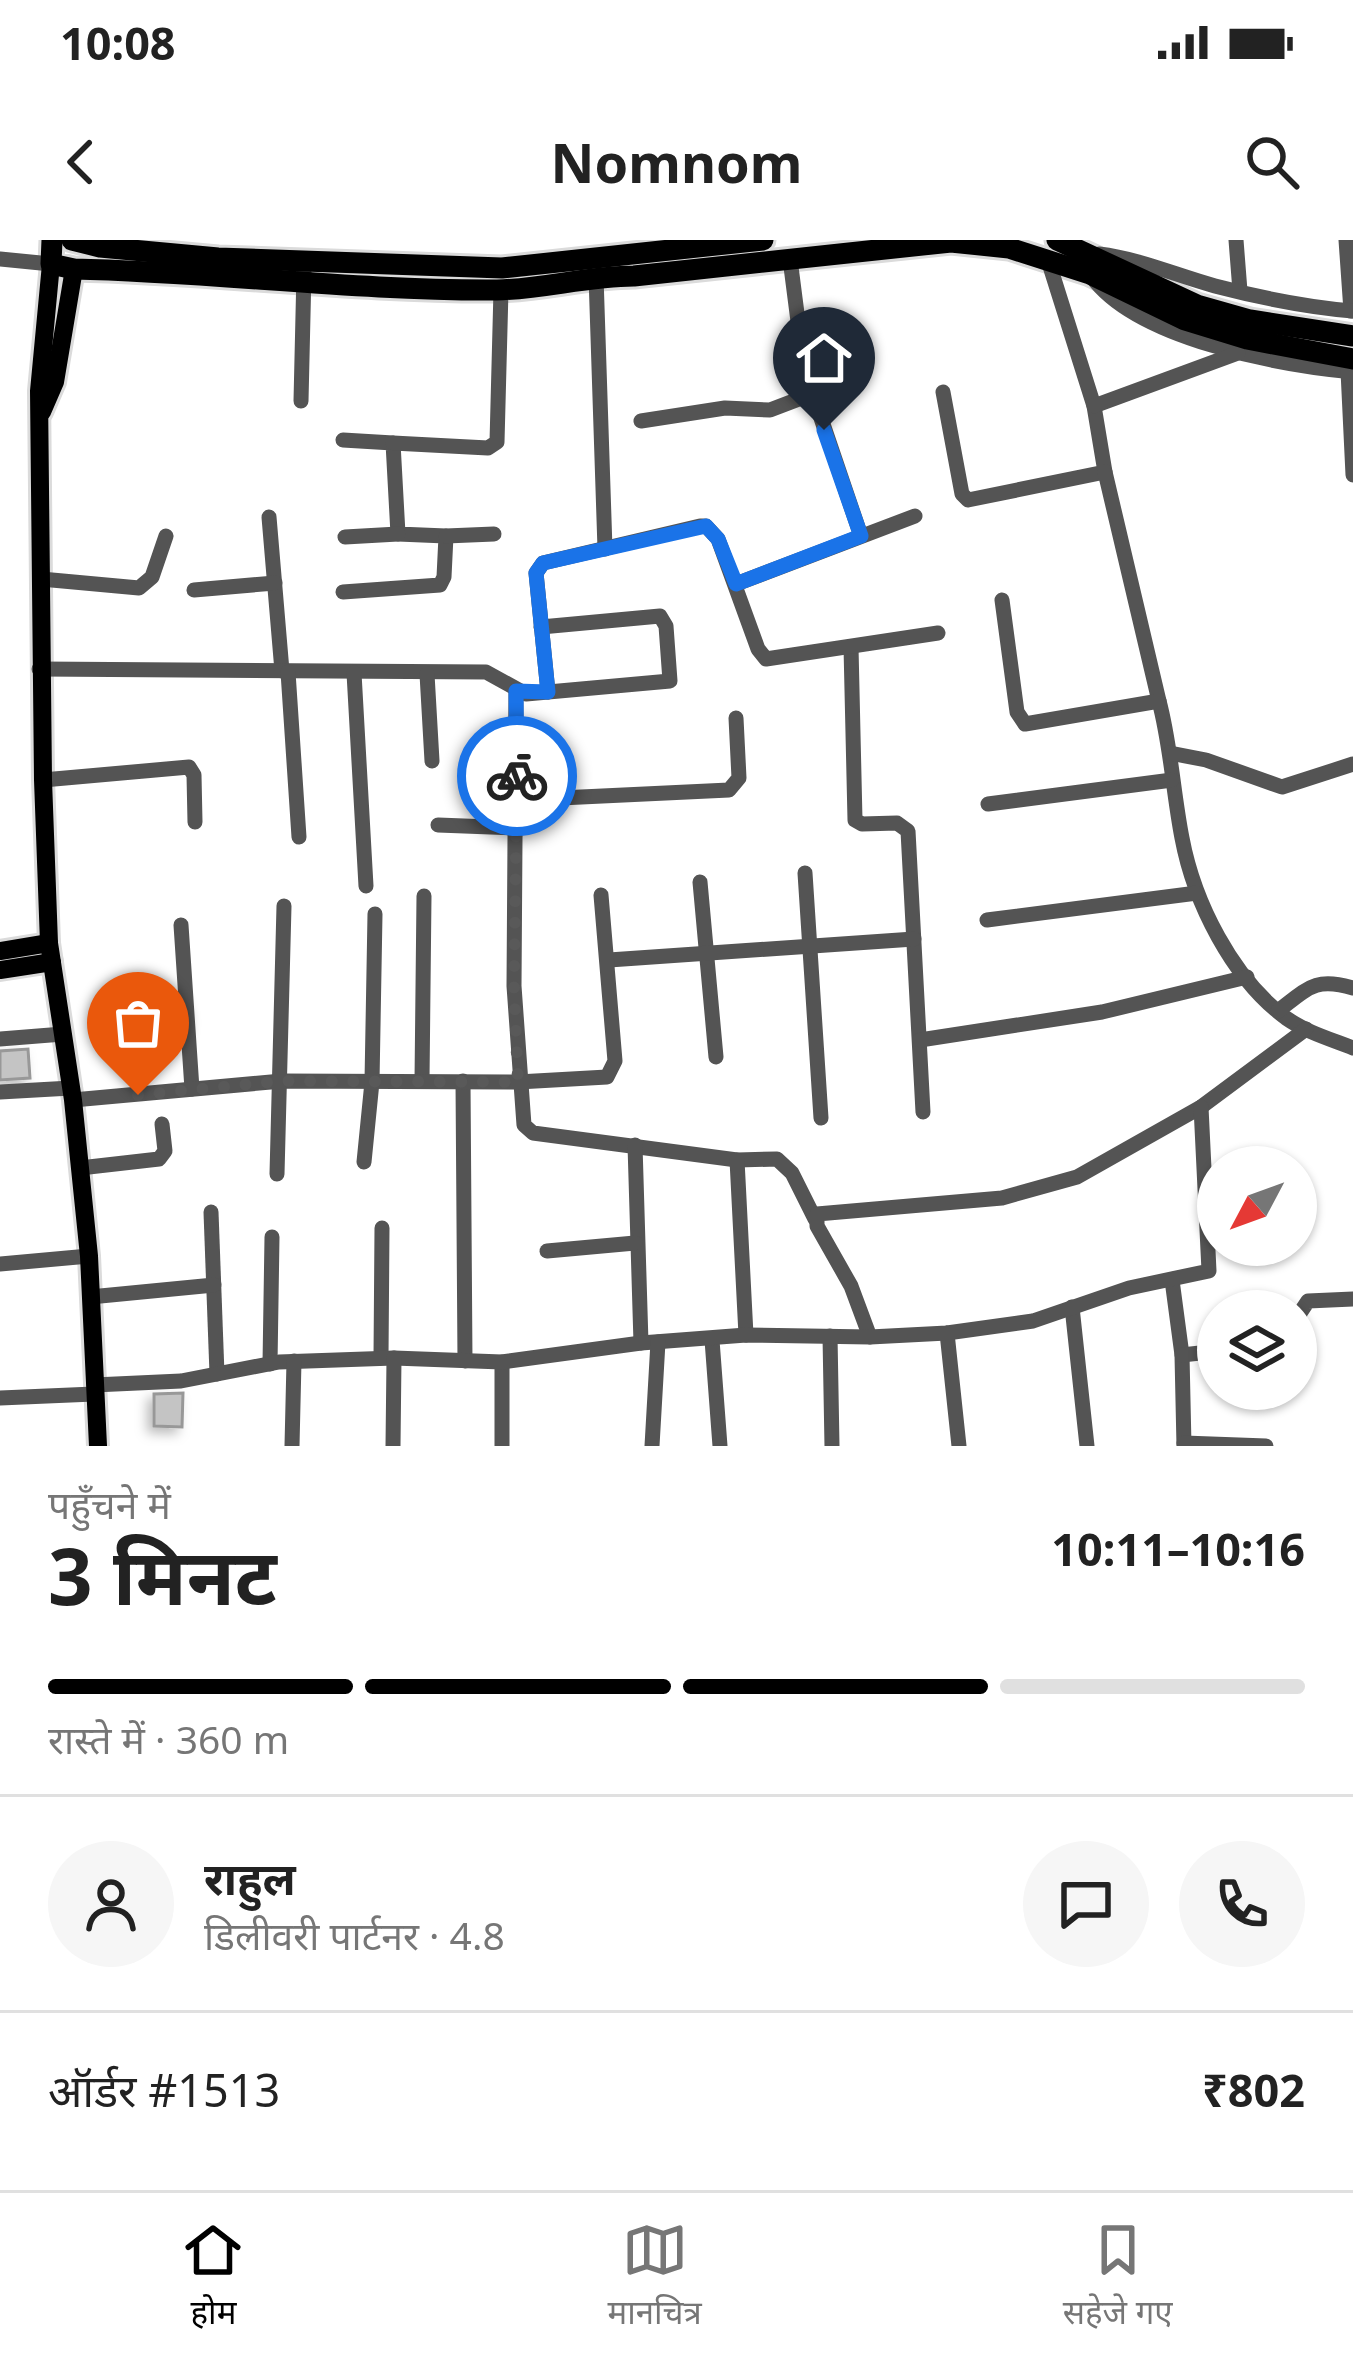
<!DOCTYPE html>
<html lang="hi">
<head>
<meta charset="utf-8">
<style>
	body { margin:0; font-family:"Noto Sans","Noto Sans Devanagari",sans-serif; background:#f6f6f6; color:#222; height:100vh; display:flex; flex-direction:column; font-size:45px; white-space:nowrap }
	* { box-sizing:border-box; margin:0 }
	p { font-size:39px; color:#767676 }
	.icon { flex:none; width:66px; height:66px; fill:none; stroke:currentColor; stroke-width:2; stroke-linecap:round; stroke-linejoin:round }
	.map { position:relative; height:1206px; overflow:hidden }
	.side { display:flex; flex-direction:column; background:#fff; flex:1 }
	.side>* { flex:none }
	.needle { width:78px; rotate:229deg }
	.controls { position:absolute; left:1197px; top:906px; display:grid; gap:24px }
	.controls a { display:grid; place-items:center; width:120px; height:120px; border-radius:50%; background:#fff; box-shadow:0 3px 9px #0004; font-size:60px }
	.pin { position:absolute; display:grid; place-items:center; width:102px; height:102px; color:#fff; margin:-123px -51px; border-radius:50% 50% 50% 0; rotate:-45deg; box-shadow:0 0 12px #0007 }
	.pin .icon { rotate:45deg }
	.courier { position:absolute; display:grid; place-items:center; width:120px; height:120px; margin:-60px; border:9px solid #1a73e8; border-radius:50%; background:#fff; color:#222; box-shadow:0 3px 15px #0007 }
	.overview em { font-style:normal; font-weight:700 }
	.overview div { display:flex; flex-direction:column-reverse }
	.overview { display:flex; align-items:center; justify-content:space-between; height:204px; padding:0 48px }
	h1 { font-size:78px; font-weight:700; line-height:90px }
	.bar { display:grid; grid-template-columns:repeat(4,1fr); gap:18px 12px; align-content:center; height:144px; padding:0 48px }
	.bar i { height:15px; border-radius:9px; background:#e0e0e0 }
	.bar .on { background:#000 }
	.bar p { grid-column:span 4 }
	.line { display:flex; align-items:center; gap:30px; padding:0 48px; border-top:3px solid #e0e0e0 }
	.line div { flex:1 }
	.round { display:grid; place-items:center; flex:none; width:126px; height:126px; border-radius:63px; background:#f6f6f6 }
	.status { display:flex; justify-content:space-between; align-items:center; height:84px; padding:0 60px; background:#fff; direction:ltr }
	.status svg { height:33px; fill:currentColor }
	header { display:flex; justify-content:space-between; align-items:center; height:156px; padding:0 48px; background:#fff; font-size:54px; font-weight:700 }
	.tabs { display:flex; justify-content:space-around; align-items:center; height:168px; border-top:3px solid #e0e0e0; background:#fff; font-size:33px; color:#767676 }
	.tabs a { display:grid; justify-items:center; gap:6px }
	.tabs .on { color:#000 }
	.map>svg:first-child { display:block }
	.building { fill:#c4c4c4; stroke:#989898; stroke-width:3; filter:url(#shadow) }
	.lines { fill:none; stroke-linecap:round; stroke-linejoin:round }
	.major-casing { stroke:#dbdbdb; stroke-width:24 }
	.highway-casing { stroke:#dbdbdb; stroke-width:27 }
	.minor { stroke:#545454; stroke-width:15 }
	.major { stroke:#000; stroke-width:18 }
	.highway { stroke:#000; stroke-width:21 }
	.done { stroke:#595959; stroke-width:12; stroke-dasharray:0 21.6 }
	.route { stroke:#1a73e8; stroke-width:15 }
</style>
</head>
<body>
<div class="status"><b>10:08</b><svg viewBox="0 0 49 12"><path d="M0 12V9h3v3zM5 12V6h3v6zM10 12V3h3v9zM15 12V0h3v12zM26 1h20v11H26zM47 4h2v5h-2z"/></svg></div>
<header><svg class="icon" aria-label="back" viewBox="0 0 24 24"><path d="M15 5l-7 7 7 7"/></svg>Nomnom<svg class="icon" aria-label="search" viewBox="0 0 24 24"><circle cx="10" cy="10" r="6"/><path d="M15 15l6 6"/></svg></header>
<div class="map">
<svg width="1353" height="1206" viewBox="0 0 1353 1206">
	<defs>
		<filter id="shadow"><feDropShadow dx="-5.5" dy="5.5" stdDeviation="6" flood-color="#0004"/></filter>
	</defs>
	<rect width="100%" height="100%" fill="#fff"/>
	<g class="building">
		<path d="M28,809L30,838L0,840V811Z"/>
		<path d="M183,1153L182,1187L154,1186V1154Z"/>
	</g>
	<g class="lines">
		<defs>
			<g id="major">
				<path d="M51,24L39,151L43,540L49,703L73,860L89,1016L98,1206"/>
				<path d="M42,172L55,142L74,29"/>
				<path d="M0,711L49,703"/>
				<path d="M0,730L52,722"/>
			</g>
			<g id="highway">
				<path d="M52,0L51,24L74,29C215,32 355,51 497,50C543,49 588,36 634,36L951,2L1009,8L1090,34L1185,80L1247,99L1353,119"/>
				<path d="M72,0L100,7L218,18L502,28L763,0"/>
				<path d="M1057,0L1197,65L1250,80L1353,96"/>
			</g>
		</defs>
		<use href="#major" class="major-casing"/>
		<use href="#highway" class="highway-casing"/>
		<g class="minor">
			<path d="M1236,0L1240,51"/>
			<path d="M1346,0L1351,71"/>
			<path d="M1099,14C1140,19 1175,35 1215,46C1261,58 1306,67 1353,71"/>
			<path d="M0,19L51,24"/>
			<path d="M790,19L804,128L861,296"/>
			<path d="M596,36L605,309"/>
			<path d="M1092,37C1137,99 1279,125 1353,132"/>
			<path d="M1348,131L1353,235"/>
			<path d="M943,152L962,254L968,260L1105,232L1094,166L1048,20"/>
			<path d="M301,161L304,32"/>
			<path d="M1094,166L1238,113"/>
			<path d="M641,181L725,168L770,170L812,154"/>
			<path d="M343,200L393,203L398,294L446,296L444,337L440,345L343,352"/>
			<path d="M393,203L488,208L497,202L501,50"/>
			<path d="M1105,232L1159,461"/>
			<path d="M269,277L282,431"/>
			<path d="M446,296L494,294"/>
			<path d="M345,297L398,294"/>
			<path d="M41,339L139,348L152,337L166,296"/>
			<path d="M736,344L915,276"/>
			<path d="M194,350L275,343"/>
			<path d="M1002,360L1017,472L1025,484L1159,461C1171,506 1173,552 1182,598C1194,662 1232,738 1286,778C1306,792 1330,799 1353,808"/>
			<path d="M851,407L855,580L862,584L897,583L908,591L923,872"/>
			<path d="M39,429L486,432L526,454L670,441L666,386L660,376L541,387"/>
			<path d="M288,432L299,597"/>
			<path d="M354,433L366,646"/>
			<path d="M427,434L432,521"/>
			<path d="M516,450L514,746L524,885L533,893L737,920L777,919L792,933L815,979"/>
			<path d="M548,452L536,333L543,323L700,286H706L718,299L758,409L766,419L938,393"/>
			<path d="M1170,513L1206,520L1282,547L1353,524"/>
			<path d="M43,540L189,527L194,535L195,582"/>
			<path d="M518,560L729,550L739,538L736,478"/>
			<path d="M988,564L1172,540"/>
			<path d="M438,585L516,588"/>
			<path d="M805,633L821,878"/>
			<path d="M700,642L716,817"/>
			<path d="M987,680L1197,653"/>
			<path d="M181,685L192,849"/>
			<path d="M609,720L914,699"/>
			<path d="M1278,771C1308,748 1315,737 1353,748"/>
			<path d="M0,799L63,794"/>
			<path d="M920,800L1102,772L1247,737"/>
			<path d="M422,841L424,656"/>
			<path d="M463,841L465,1121"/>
			<path d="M0,852L71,848"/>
			<path d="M73,860L282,841L518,842L607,837L615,821L601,655"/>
			<path d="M635,905L641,1103"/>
			<path d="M737,920L746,1095"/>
			<path d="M364,922L372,842L375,674"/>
			<path d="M80,928L159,919L165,911L162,884"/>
			<path d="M277,934L284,666"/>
			<path d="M211,972L217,1134"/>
			<path d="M547,1011L635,1003"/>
			<path d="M0,1024L89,1016"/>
			<path d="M1172,1040L1182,1115L1184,1206"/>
			<path d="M90,1057L214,1045"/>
			<path d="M1072,1067L1087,1206"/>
			<path d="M947,1093L959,1206"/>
			<path d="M830,1096L832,1206"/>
			<path d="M870,1097L851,1046L817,986V974L1002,958L1077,937L1201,867L1306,789"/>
			<path d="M712,1100L720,1206"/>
			<path d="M1296,1101L1300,1073L1308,1061L1353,1059"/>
			<path d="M1182,1115L1218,1111"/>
			<path d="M381,1118L382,988"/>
			<path d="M502,1122V1206"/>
			<path d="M270,1124L272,997"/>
			<path d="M94,1145L181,1141L279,1122L394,1118L502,1122L641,1103L746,1095L870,1097L947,1093L1033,1081L1129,1048L1209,1031L1201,867"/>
			<path d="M0,1158L94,1154"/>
			<path d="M1184,1203L1266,1206"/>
			<path d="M292,1206L294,1121"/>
			<path d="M393,1206L394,1118"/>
			<path d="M652,1206L658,1102"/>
		</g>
		<use href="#major" class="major"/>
		<use href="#highway" class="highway"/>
	</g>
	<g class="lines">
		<path class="done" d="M138,855L282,841L518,842L514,746L517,536"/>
		<path class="route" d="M517,536L516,451L548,452L536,333L543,323L706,286L718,299L736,344L861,296L824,190"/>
	</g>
</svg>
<div class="controls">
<a><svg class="needle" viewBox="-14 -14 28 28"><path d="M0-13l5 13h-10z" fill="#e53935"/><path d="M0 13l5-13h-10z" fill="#767676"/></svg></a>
<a><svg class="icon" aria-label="layers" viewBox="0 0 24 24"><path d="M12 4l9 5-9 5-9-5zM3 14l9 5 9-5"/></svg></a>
</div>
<div class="pin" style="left:138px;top:855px;background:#ea580c"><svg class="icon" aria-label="bag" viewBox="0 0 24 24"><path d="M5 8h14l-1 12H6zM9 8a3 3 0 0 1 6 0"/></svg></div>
<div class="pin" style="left:824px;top:190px;background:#1f2937"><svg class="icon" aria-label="home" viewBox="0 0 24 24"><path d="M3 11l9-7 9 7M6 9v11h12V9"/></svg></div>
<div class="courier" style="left:517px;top:536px"><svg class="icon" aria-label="bike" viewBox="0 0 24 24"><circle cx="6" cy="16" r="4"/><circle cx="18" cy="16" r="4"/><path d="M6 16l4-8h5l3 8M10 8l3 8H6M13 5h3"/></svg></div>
</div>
<section class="side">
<div class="overview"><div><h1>3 मिनट</h1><p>पहुँचने में</p></div><em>10:11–10:16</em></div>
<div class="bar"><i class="on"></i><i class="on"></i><i class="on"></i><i></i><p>रास्ते में · 360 m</p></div>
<div class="line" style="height:216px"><a class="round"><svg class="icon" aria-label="person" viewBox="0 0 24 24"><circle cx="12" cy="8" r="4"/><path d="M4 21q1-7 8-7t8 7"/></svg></a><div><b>राहुल</b><p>डिलीवरी पार्टनर · 4.8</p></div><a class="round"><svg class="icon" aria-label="chat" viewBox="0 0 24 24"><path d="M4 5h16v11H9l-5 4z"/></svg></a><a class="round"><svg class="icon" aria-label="phone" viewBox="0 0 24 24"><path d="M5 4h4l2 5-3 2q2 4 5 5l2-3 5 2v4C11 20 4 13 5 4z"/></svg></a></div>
<div class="line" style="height:156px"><div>ऑर्डर #1513</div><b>₹802</b></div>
</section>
<nav class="tabs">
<a class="on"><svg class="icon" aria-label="home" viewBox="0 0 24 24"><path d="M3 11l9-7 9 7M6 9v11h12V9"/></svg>होम</a>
<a><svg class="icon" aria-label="map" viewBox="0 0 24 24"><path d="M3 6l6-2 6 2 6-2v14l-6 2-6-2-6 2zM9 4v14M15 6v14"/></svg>मानचित्र</a>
<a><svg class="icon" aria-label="saved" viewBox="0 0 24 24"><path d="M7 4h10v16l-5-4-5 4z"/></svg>सहेजे गए</a>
</nav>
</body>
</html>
